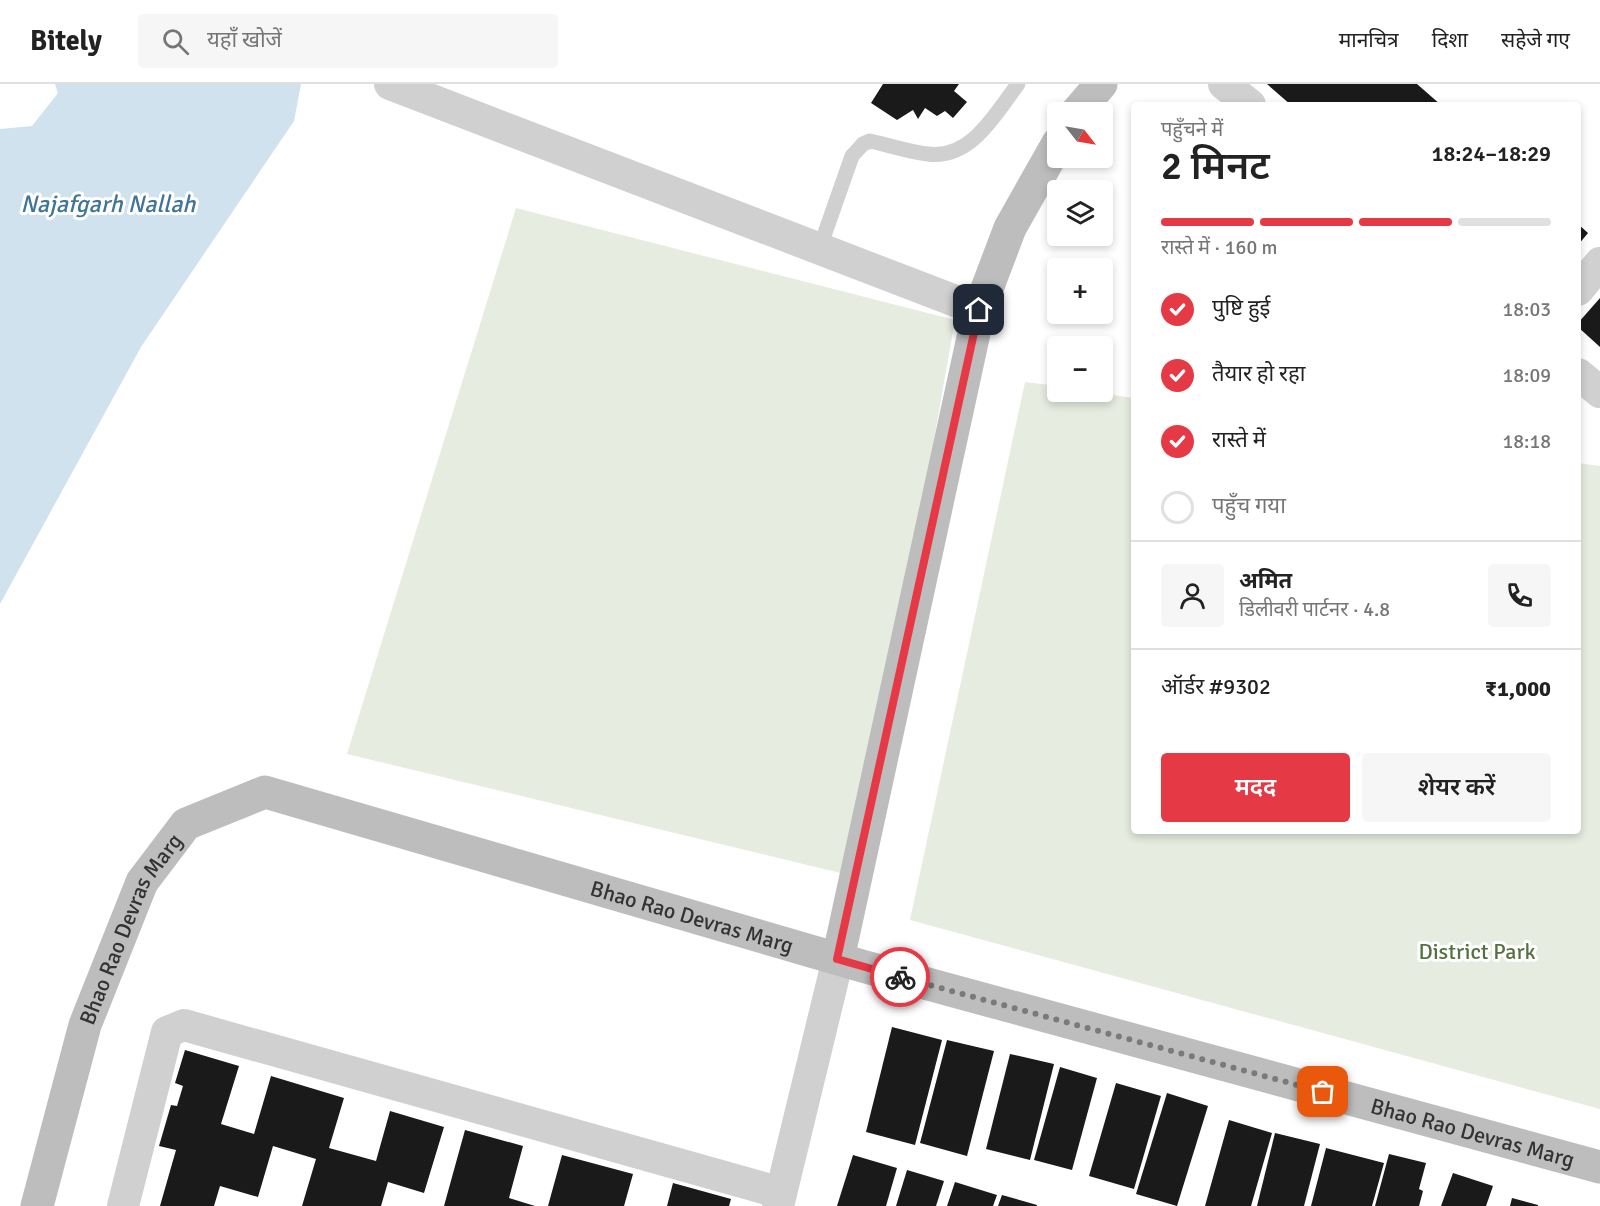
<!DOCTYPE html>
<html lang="hi">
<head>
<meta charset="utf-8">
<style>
	body { margin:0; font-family:Signika,"Noto Sans Devanagari",sans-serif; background:#f6f6f6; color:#222; height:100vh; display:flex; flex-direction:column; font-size:22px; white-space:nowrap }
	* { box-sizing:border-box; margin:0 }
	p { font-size:20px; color:#767676 }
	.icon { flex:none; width:33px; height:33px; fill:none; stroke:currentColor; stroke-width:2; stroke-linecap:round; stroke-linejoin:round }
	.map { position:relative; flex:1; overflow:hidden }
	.details { position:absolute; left:1131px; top:18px; width:450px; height:732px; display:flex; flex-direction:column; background:#fff; border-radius:6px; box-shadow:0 3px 9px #0003 }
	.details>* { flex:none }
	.needle { width:39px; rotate:121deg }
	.buttons { position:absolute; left:1047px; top:18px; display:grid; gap:12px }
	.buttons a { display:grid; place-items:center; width:66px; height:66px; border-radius:6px; background:#fff; box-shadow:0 3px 9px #0003; font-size:30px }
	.pin { position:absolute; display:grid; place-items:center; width:51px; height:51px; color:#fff; margin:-26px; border-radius:12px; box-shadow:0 3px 9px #0006 }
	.courier { position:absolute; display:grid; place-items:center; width:60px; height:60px; margin:-30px; border:4px solid #e63946; border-radius:50%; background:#fff; color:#222; box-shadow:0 2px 8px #0007 }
	.summary em { font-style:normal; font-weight:600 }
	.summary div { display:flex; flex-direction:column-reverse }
	.summary { display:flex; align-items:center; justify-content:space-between; height:102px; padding:0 30px }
	h1 { font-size:39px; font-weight:600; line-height:45px }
	.bar { display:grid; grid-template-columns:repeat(4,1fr); gap:9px 6px; align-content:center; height:72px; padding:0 30px }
	.bar i { height:8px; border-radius:4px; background:#e0e0e0 }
	.bar .selected { background:#e63946 }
	.bar p { grid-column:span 4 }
	.line { display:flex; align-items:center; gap:15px; padding:0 30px; border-top:2px solid #e0e0e0 }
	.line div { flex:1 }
	.round { display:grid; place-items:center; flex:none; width:63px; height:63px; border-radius:6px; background:#f6f6f6 }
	ol { padding:0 30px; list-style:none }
	li { display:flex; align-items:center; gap:18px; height:66px }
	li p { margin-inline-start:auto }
	li .icon { padding:6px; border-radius:50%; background:#e63946; color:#fff; stroke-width:4 }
	li:last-child { color:#767676 }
	li i { width:33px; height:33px; border:3px solid #e0e0e0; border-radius:50% }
	.cta { display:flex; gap:12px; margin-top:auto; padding:12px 30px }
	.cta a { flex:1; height:69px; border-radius:6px; background:#e63946; color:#fff; font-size:24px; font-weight:600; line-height:69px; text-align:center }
	.cta a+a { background:#f6f6f6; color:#222 }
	header { display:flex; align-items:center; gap:36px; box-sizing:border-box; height:84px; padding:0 30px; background:#fff; border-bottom:2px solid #e0e0e0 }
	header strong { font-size:28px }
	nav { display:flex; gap:33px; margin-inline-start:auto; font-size:21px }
	.search { width:420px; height:54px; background:#f6f6f6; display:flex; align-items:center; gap:15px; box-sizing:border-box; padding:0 21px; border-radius:6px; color:#767676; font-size:22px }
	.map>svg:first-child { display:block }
	.green { fill:#e6ecdf }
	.water { fill:#cfe2ee }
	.building { fill:#1a1a1a }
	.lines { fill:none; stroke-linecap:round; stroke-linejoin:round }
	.lane { stroke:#d0d0d0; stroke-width:15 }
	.street { stroke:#d0d0d0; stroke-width:32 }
	.secondary { stroke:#bdbdbd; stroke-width:33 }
	.done { stroke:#7a7a7a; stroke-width:6; stroke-dasharray:0 10.8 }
	.route { stroke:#e63946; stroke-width:8 }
	.labels { text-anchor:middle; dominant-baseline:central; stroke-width:6; stroke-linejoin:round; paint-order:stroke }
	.street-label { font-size:22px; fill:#333; stroke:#fff }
	.park-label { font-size:22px; fill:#56703f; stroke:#fff }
	.water-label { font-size:24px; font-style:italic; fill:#3f7597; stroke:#fff }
</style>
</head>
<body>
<header>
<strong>Bitely</strong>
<div class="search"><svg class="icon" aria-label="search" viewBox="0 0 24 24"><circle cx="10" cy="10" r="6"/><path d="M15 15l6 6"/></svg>यहाँ खोजें</div>
<nav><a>मानचित्र</a><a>दिशा</a><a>सहेजे गए</a></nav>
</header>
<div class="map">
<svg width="1600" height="1122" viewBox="0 0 1600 1122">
	<rect width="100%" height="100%" fill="#fff"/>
	<g class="green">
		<path d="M516,124L955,236L857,793L347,670Z"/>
		<path d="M1025,298L1057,302L1058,308H1092L1134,314V747H1578V379L1600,382V1025L910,836Z"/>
	</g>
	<path class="water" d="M55,0H301L294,37L141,263L0,520V45L32,42L58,9Z"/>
	<g class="building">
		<path d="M883,0H959L954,7L967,18L953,34L945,27L937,32L925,24L918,35L913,26L897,36L871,19Z"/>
		<path d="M1267,0H1417L1441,21H1291Z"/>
		<path d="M1578,140L1588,149L1578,161Z"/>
		<path d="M1600,214V263L1578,243V239Z"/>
		<path d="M892,943L942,956L915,1061L866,1048Z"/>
		<path d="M947,956L994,967L967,1072L920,1059Z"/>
		<path d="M185,966L239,982L221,1040L254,1050L271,992L344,1014L329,1064L376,1077L390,1027L444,1043L424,1109L388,1098L381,1122H302L316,1075L273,1062L258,1113L220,1102L214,1122H160L176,1066L159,1062L171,1021L177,1022L183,1002L175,999Z"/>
		<path d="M1010,970L1054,980L1030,1076L986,1065Z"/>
		<path d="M1060,983L1097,994L1072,1086L1034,1076Z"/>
		<path d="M1116,999L1161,1012L1134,1105L1089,1092Z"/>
		<path d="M1167,1009L1208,1022L1177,1122L1136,1110Z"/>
		<path d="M1229,1036L1272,1049L1251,1122H1205Z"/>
		<path d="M465,1046L523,1062L509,1114L535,1122H444Z"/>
		<path d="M1275,1049L1320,1060L1304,1122H1257Z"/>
		<path d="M1326,1064L1384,1079L1372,1122H1311Z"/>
		<path d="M1389,1070L1426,1079L1419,1105L1423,1107L1419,1122H1375Z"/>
		<path d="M562,1071L633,1090L624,1122H548Z"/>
		<path d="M853,1071L897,1084L886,1122H837Z"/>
		<path d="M907,1086L944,1097L936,1122H896Z"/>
		<path d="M1453,1089L1493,1102L1486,1122H1441Z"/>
		<path d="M955,1098L997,1111L993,1122H947Z"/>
		<path d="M673,1099L731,1115L729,1122H667Z"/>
		<path d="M1002,1111L1037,1121V1122H998Z"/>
		<path d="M1512,1114L1538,1121V1122H1510Z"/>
	</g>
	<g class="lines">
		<path class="lane" d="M819,166L852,72L863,60L870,57C889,61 909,68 928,70C971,76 996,29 1018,0"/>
		<g class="street">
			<path d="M390,0L979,226"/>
			<path d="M1224,0L1250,21"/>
			<path d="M1578,206L1600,179"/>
			<path d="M1578,290L1600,308"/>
			<path d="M123,1122L167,948L184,941L781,1109"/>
			<path d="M778,1122L838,875"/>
		</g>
		<g class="secondary">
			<path d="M1077,28L1101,0"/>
			<path d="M838,875L979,226L1010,144L1058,59"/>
			<path id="s1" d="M37,1122L85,941L142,798L186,740L265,708L862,882L1600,1083"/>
		</g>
	</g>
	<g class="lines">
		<path class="done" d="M900,893L1323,1008"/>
		<path class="route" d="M900,893L837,875L979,226"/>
	</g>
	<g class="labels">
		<g class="street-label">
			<text stroke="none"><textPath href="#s1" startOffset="944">Bhao Rao Devras Marg</textPath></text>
			<text stroke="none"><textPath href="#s1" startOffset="294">Bhao Rao Devras Marg</textPath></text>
			<text stroke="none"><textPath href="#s1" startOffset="1754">Bhao Rao Devras Marg</textPath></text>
		</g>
		<g class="park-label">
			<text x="1477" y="867">District Park</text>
		</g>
		<g class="water-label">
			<text x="108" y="120">Najafgarh Nallah</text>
		</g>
	</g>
</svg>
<div class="buttons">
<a><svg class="needle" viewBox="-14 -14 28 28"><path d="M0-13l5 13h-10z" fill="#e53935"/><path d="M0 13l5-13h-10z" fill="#767676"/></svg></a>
<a><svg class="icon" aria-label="layers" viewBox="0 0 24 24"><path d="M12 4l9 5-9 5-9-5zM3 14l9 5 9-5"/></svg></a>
<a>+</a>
<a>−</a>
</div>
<div class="pin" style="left:1323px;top:1008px;background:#ea580c"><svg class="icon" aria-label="bag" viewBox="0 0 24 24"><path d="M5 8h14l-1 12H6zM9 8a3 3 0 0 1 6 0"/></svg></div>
<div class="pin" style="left:979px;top:226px;background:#1f2937"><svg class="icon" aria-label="home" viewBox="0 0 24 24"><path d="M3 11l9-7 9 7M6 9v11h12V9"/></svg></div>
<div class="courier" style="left:900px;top:893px"><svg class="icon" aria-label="bike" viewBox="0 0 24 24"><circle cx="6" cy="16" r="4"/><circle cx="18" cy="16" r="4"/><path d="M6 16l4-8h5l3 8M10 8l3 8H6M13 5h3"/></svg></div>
<section class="details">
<div class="summary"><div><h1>2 मिनट</h1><p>पहुँचने में</p></div><em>18:24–18:29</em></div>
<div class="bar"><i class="selected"></i><i class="selected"></i><i class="selected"></i><i></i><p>रास्ते में · 160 m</p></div>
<ol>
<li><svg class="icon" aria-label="check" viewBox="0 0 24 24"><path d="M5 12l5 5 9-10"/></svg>पुष्टि हुई<p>18:03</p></li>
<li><svg class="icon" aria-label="check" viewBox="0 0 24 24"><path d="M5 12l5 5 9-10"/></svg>तैयार हो रहा<p>18:09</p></li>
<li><svg class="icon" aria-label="check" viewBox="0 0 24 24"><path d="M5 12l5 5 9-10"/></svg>रास्ते में<p>18:18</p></li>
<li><i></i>पहुँच गया</li>
</ol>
<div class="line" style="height:108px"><a class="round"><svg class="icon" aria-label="person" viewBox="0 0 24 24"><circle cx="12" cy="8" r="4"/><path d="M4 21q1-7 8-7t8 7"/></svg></a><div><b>अमित</b><p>डिलीवरी पार्टनर · 4.8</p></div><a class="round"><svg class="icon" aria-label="phone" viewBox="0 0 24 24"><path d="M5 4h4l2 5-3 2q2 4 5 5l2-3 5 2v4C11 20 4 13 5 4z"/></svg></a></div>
<div class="line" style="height:78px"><div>ऑर्डर #9302</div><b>₹1,000</b></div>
<div class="cta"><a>मदद</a><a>शेयर करें</a></div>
</section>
</div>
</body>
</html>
